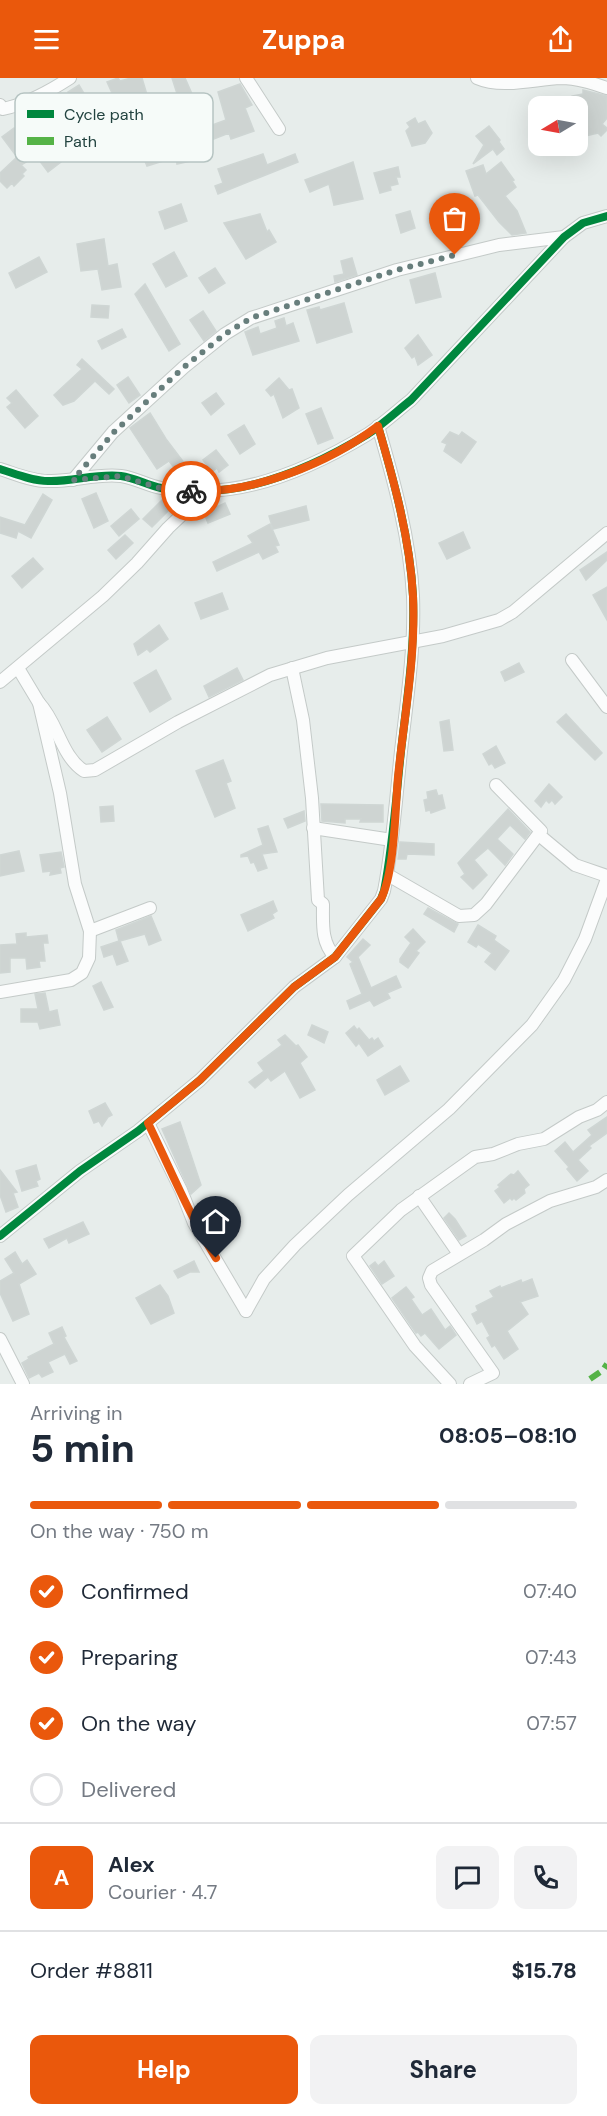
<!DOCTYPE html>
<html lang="en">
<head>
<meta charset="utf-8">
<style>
	body { margin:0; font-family:"DM Sans",sans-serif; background:#f2f2f3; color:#1f2937; height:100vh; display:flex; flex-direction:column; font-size:22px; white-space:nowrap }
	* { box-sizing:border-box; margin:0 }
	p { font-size:20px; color:#747a83 }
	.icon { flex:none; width:33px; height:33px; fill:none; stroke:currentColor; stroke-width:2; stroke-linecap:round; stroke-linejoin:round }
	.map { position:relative; height:1306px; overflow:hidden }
	.panel { display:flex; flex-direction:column; background:#fff; flex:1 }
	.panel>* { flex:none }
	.needle { width:39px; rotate:260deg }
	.buttons { position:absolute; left:528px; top:18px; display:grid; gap:12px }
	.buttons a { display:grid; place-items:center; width:60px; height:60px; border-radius:12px; background:#fff; box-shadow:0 6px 24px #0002; font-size:30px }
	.pin { position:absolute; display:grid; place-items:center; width:51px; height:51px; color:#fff; margin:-62px -26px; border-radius:50% 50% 50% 0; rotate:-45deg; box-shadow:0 0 6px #0007 }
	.pin .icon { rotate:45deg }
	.courier { position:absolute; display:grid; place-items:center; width:60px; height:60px; margin:-30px; border:4px solid #ea580c; border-radius:50%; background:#fff; color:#222; box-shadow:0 2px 8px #0007 }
	.headline em { font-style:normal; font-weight:700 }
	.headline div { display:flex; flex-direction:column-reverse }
	.headline { display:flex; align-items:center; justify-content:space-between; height:102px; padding:0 30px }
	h1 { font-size:39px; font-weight:700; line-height:45px }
	.bar { display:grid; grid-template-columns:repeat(4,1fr); gap:9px 6px; align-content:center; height:72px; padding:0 30px }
	.bar i { height:8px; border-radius:4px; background:#e0e1e3 }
	.bar .current { background:#ea580c }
	.bar p { grid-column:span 4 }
	.line { display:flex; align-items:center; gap:15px; padding:0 30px; border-top:2px solid #e0e1e3 }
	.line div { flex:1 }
	.round { display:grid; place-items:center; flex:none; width:63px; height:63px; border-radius:12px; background:#f2f2f3 }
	ol { padding:0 30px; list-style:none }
	li { display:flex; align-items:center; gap:18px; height:66px }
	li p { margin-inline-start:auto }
	li .icon { padding:6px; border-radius:50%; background:#ea580c; color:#fff; stroke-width:4 }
	li:last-child { color:#747a83 }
	li i { width:33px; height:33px; border:3px solid #e0e1e3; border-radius:50% }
	.primary-button { display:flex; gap:12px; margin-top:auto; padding:12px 30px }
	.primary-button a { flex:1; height:69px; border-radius:12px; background:#ea580c; color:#fff; font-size:24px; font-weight:700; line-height:69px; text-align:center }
	.primary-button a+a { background:#f2f2f3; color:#1f2937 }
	header { display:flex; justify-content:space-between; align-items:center; height:78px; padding:0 30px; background:#ea580c; color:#fff; font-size:27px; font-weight:700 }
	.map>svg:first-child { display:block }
	.building { fill:#ced4d2; stroke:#cfd6d4; stroke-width:1.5 }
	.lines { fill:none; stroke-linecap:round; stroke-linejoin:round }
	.minor-casing { stroke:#c4cac8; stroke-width:14 }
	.minor { stroke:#fbfcfc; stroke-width:12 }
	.quiet { stroke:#55b347; stroke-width:6; stroke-dasharray:12 6; stroke-linecap:butt }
	.cycleway-casing { stroke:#f6fbf9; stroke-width:11 }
	.cycleway { stroke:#00873e; stroke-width:8 }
	.done { stroke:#677e7c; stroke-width:6; stroke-dasharray:0 10.8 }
	.route { stroke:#ea580c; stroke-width:8 }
	.key { fill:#f6fbf9; stroke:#b6c4c2; stroke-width:1.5 }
	.key-label { font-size:16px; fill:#224340 }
</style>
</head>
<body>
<header><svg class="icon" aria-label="menu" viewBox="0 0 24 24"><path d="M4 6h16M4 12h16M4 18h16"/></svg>Zuppa<svg class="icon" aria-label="share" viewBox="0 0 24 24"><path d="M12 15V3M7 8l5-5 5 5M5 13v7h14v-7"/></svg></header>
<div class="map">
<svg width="607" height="1306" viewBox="0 0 607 1306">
	<rect width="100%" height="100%" fill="#e7edeb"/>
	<g class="building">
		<path d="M118,0L120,3L131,0H142L150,27L137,29L145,56L147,55L150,63L166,60L167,65L198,58L196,53L226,42L218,14L240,6L252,27L245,30L254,53L231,61L229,55L188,71L191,83L177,86L176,79L147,88L132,52L128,38L102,50L101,47L83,55L87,62L61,77L65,81L48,94L36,78L21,87L26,92L22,96L24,98L14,108L12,105L7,110L0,103V95L17,79L2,59L14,50L28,67L50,52L52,56L58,51L63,58L86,45L68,14L79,7L89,24L112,15L107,4Z"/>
		<path d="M172,0H185L192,16L179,22Z"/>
		<path d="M583,12L607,18V40L602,46L607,50V52L601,58L598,55L581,59L578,43V28H574L572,18L583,16Z"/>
		<path d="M415,40L418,46L425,43L432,55L425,65L412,68L406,53L410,49L407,45Z"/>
		<path d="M489,48L500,62L499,64L504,71L497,77L493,71L473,86L484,67L476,58Z"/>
		<path d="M263,76L267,87L295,76L298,84L218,116L215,108L223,105L218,91Z"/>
		<path d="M353,84L363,121L334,127L329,106L310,114L305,102Z"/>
		<path d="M501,84L514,102L512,103L516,109L505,118L517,133L526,155L512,157L499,144L478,117L475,118L466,93L483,87L486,96Z"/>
		<path d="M398,89L400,99H396L398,106L390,108L391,112L380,115L374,95Z"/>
		<path d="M181,126L187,143L165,151L159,134Z"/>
		<path d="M410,133L415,150L401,155L396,137Z"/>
		<path d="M260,136L267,154L269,152L276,164L246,181L224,145Z"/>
		<path d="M464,138L468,153L464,154L465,158L457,161L456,157L449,158L444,155L446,144Z"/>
		<path d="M104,161L108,188L117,186L121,209L102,212L98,191L81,193L77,166Z"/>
		<path d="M174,174L187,198L166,209L153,186Z"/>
		<path d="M39,179L47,194L16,210L9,195Z"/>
		<path d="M352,180L357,197L335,204L334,198L344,196L341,183Z"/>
		<path d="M215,190L225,205L209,215L199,200Z"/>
		<path d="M435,195L441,219L416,225L410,202Z"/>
		<path d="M145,206L180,266L169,273L135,216Z"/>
		<path d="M344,225L352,254L317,265L307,232L319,229L320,232Z"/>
		<path d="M92,227L109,228L108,240L91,239Z"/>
		<path d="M203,233L216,253L204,263L190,242Z"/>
		<path d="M284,240L286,248L293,245L299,263L253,277L245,254L258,249L260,256L277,250L275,243Z"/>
		<path d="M122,251L126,259L102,271L98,263Z"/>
		<path d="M418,257L432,277L418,287L415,278L412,280L405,270Z"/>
		<path d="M82,281L114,311L109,316L95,303L74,323L63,327L54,317L82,291L77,287Z"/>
		<path d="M128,299L140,317L129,325L117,307Z"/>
		<path d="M279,300L289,312L292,311L299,330L283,340L274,316L271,318L266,312Z"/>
		<path d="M16,312L38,338L25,350L7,329L12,325L7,320Z"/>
		<path d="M216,315L224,326L211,337L202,325Z"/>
		<path d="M321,330L333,360L318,366L306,336Z"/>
		<path d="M150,335L166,361L188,390L179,396L169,383L157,391L130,350Z"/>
		<path d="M244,347L255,366L240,376L228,357Z"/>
		<path d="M450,354L459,358L462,354L476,364L461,385L444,373L447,366L442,364Z"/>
		<path d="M216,372L228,387L219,394L217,390L212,394L203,382Z"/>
		<path d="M96,415L108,443L94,450L82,421Z"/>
		<path d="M43,416L52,422L31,460L18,453L16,460L0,455V439L25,447Z"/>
		<path d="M162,422L171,430L152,449L143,441Z"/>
		<path d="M225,425L230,436L208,445L204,435Z"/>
		<path d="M306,428L309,442L273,451L269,438Z"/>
		<path d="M131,431L139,441L119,458L111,448Z"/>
		<path d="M270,446L279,467L275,468L278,474L263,481L259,474L217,493L213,484L253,465L248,458Z"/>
		<path d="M463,454L470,470L447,481L439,465Z"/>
		<path d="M125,457L133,465L116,481L108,472Z"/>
		<path d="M607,474V482L586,502L580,492Z"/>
		<path d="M33,480L43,491L22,510L12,498Z"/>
		<path d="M607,509V542L593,517Z"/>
		<path d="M222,515L228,531L201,541L195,525Z"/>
		<path d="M159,547L168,561L150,574L147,571L138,577L134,566Z"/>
		<path d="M519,585L524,594L505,603L501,594Z"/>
		<path d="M237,590L243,602L209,619L204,608Z"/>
		<path d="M156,592L171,621L150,634L134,605Z"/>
		<path d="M566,636L602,675L595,682L557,644Z"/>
		<path d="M107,639L121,661L102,674L87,652Z"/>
		<path d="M449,642L453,672L444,673L440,644Z"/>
		<path d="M496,668L505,685L495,690L492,685L489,687L483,676Z"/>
		<path d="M223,682L231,703L226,705L235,730L215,739L196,693Z"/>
		<path d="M549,706L562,719L555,726L552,722L549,725L546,722L541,729L535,723Z"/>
		<path d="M436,712L438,718L442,717L445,730L431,735L430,732L426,733L424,722L428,721L427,714Z"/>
		<path d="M321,726L383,727V744H360L361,741H345V745L322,743Z"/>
		<path d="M113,728L114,743L101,744L100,729Z"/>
		<path d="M508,731L530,754L525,761L510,747L497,761L513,776L505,787L488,770L474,782L487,797L473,811L461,799L465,796L458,785Z"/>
		<path d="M304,733L305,743L288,750L284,741Z"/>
		<path d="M268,748L277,774L262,776L267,790L258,793L254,784L251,785L248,778L241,779V777L263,767L258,751Z"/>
		<path d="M400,764L434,766V777L407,776L406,781H398Z"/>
		<path d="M19,773L24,793L0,798V777Z"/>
		<path d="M61,774L64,789L60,790L61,795L50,797L51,793L43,794L40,777Z"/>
		<path d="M273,823L277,833L272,836L274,840L248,853L241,837Z"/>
		<path d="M428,830L458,846L454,854L424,836Z"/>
		<path d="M151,838L161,862L149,867L145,856L120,863L128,883L117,887L113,876L104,879L101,869L119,863L116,852Z"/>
		<path d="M478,847L496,858L494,862L509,873L495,892L485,884L492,875L478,866L476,869L468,864Z"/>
		<path d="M413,851L425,864L416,873L419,875L408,890L400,884V881L411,865L405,859Z"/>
		<path d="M26,855V859L47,857L48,865H43L45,883H39L40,889L27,891L26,880H10V894L0,895V867L17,866L16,856Z"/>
		<path d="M363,861L370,867L358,879L371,910L396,898L401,909L387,915L390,920L374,928L370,922L350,931L347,923L362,916L350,886L353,884L347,879Z"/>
		<path d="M101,904L113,929L104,932L93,908Z"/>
		<path d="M45,915L49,934L57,932L60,947L40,951L38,944H21V931H38L35,916Z"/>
		<path d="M312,947L328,954L324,965L308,957Z"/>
		<path d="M354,948L357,952L359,950L369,962L372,960L374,963L378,960L383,968L368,978L359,965L356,968L346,955Z"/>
		<path d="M285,957L296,968L298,967L307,979L300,985L315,1012L300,1020L285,993L271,1003L268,999L255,1010L249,1004L264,993L258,985L282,967L278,962Z"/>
		<path d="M400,988L409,1003L385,1017L377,1002Z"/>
		<path d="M105,1025L112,1037L108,1039L102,1048L99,1043L94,1045L89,1033Z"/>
		<path d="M607,1039V1055L589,1068L591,1070L578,1082L588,1093L577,1103L567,1091L569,1089L555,1073L565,1064L573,1074L592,1057L588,1052Z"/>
		<path d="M180,1044L201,1107L191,1116L162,1051Z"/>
		<path d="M36,1087L40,1101L36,1103L38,1108L22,1113L16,1093Z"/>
		<path d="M0,1092L17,1114L13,1115L18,1129L6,1134L0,1117Z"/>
		<path d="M518,1093L529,1107L524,1111L525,1115L516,1122L514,1120L512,1122L510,1120L504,1125L495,1113L500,1109L498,1107L511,1096L514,1097Z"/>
		<path d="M449,1135L455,1141L466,1158L459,1162L444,1140Z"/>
		<path d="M83,1144L89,1156L69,1165L67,1160L49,1170L44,1161Z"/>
		<path d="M15,1174L22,1186L27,1182L36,1196L19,1206L29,1236L13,1243L0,1215V1203L14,1195L5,1181Z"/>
		<path d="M194,1183L199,1194H190L178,1200L174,1193Z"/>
		<path d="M384,1183L394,1198L382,1206L370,1188L375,1184L378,1188Z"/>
		<path d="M532,1201L538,1218L520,1224L528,1236L507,1253L518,1271L504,1281L495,1267L492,1269L487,1260L490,1258L482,1243L477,1246L472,1236L478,1233L476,1228L494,1219L490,1213L500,1208L501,1210L521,1202L522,1205Z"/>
		<path d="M160,1207L168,1218L174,1235L151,1246L136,1220Z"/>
		<path d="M406,1209L414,1219L411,1221L422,1237L431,1231L445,1252L450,1248L456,1257L439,1271L425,1255L421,1258L418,1254L416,1255L392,1220Z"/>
		<path d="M62,1249L66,1258L64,1259L77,1283L70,1286L65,1276L48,1284L53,1294L42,1299L39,1295L29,1300L22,1285L29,1281L28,1279L54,1266L49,1255Z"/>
	</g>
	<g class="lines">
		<defs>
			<g id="minor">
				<path d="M246,0L279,51"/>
				<path d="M477,0C502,11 534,1 561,0C577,0 592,5 607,10"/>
				<path d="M0,27L3,31C27,26 50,13 70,0"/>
				<path d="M0,391C16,396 32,403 48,403C72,404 97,395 121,398C135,400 147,407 161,410C171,412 182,412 192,413C254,416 317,387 368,356C383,346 397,333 411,322L564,159L583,145L607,138"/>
				<path d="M73,402L113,354L184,289L225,256L251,240L397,192L499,167L564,159"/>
				<path d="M572,582L607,629"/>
				<path d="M292,590L303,642L312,720L318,822L323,826C323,846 321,864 335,879"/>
				<path d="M0,604L103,518L137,485L168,450L208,412"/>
				<path d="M39,625C58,645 61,678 84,693L95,692L178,644L270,597L327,580L443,558L499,542L513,534L607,455"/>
				<path d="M313,750L392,762"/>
				<path d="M539,757L575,787L607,798"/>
				<path d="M388,797L459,838L474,837L486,826L541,753L496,707"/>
				<path d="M90,853L150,830"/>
				<path d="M0,914L71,902L82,895L89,880L90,853L75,806L60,715L39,625L18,590"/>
				<path d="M148,1045L181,1112L194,1145L246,1233"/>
				<path d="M419,1118L459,1176"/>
				<path d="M0,1158L80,1093L138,1053L200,1002L294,909L335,879L381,821L384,813C393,767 396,720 401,673C407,621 415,570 413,518C410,461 394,403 378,348"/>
				<path d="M246,1233L264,1201L295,1167L348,1117L449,1031L532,947L564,902L585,861L607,801"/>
				<path d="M0,1261L23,1306"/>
				<path d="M450,1306L415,1268L353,1178L401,1132L475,1079L493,1076L518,1066L544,1061L579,1039L597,1032L607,1024"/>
				<path d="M470,1306L493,1295L431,1207L429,1200L432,1193L484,1162L506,1146L550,1123L596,1109L607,1102"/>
			</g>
		</defs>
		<use href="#minor" class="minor-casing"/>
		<use href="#minor" class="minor"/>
		<path class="quiet" d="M590,1301L603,1292L607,1286"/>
		<defs>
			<g id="cycleway">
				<path d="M0,391C16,396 32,403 48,403C72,404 97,395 121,398C135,400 147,407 161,410C171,412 182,412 192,413C254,416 317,387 368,356C383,346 397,333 411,322L564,159L583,145L607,138"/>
				<path d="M0,1158L80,1093L138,1053L200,1002L294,909L335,879L381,821L384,813C393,767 396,720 401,673C407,621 415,570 413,518C410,461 394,403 378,348"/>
			</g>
		</defs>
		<use href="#cycleway" class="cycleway-casing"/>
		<use href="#cycleway" class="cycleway"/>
	</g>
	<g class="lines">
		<path class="done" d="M191,413L160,410L120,398L73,402L114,354L184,289L225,256L251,240L397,192L455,177"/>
		<path class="route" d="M191,413C253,416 329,385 378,348C394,403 410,461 413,518C416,579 404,639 398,699C395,732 395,792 381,821L335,879L294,909L200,1002L148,1045C170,1090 189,1137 216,1180"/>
	</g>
	<rect x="15" y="15" width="198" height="69" rx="9" class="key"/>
	<rect x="27" y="32" width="27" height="8" fill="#00873e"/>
	<rect x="27" y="59" width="27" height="8" fill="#55b347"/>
	<g class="key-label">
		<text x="64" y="42">Cycle path</text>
		<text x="64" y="69">Path</text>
	</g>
</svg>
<div class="buttons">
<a><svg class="needle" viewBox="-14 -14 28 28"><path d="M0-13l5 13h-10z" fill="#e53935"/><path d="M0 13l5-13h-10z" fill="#747a83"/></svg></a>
</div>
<div class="pin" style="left:455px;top:177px;background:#ea580c"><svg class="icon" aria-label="bag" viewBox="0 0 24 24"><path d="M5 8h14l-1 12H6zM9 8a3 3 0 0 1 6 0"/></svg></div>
<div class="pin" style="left:216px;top:1180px;background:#1f2937"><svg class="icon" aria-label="home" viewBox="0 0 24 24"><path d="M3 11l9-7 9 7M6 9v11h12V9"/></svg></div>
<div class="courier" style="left:191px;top:413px"><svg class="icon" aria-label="bike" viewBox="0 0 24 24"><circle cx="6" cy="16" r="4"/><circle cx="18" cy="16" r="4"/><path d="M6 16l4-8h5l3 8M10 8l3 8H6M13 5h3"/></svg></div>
</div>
<section class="panel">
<div class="headline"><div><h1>5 min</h1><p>Arriving in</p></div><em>08:05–08:10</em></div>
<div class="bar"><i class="current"></i><i class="current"></i><i class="current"></i><i></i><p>On the way · 750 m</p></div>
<ol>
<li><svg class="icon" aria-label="check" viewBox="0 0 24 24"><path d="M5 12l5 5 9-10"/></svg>Confirmed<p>07:40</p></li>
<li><svg class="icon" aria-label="check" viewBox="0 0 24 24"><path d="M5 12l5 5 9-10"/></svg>Preparing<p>07:43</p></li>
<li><svg class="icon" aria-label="check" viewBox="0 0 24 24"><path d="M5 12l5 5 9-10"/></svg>On the way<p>07:57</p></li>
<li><i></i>Delivered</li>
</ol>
<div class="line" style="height:108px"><b class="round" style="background:#ea580c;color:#fff">A</b><div><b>Alex</b><p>Courier · 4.7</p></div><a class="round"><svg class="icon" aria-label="chat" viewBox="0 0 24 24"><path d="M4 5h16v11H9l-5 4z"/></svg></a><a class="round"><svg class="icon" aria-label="phone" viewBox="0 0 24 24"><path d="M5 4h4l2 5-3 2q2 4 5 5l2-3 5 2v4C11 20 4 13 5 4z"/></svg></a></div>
<div class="line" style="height:78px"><div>Order #8811</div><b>$15.78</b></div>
<div class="primary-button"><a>Help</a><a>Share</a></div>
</section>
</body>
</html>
